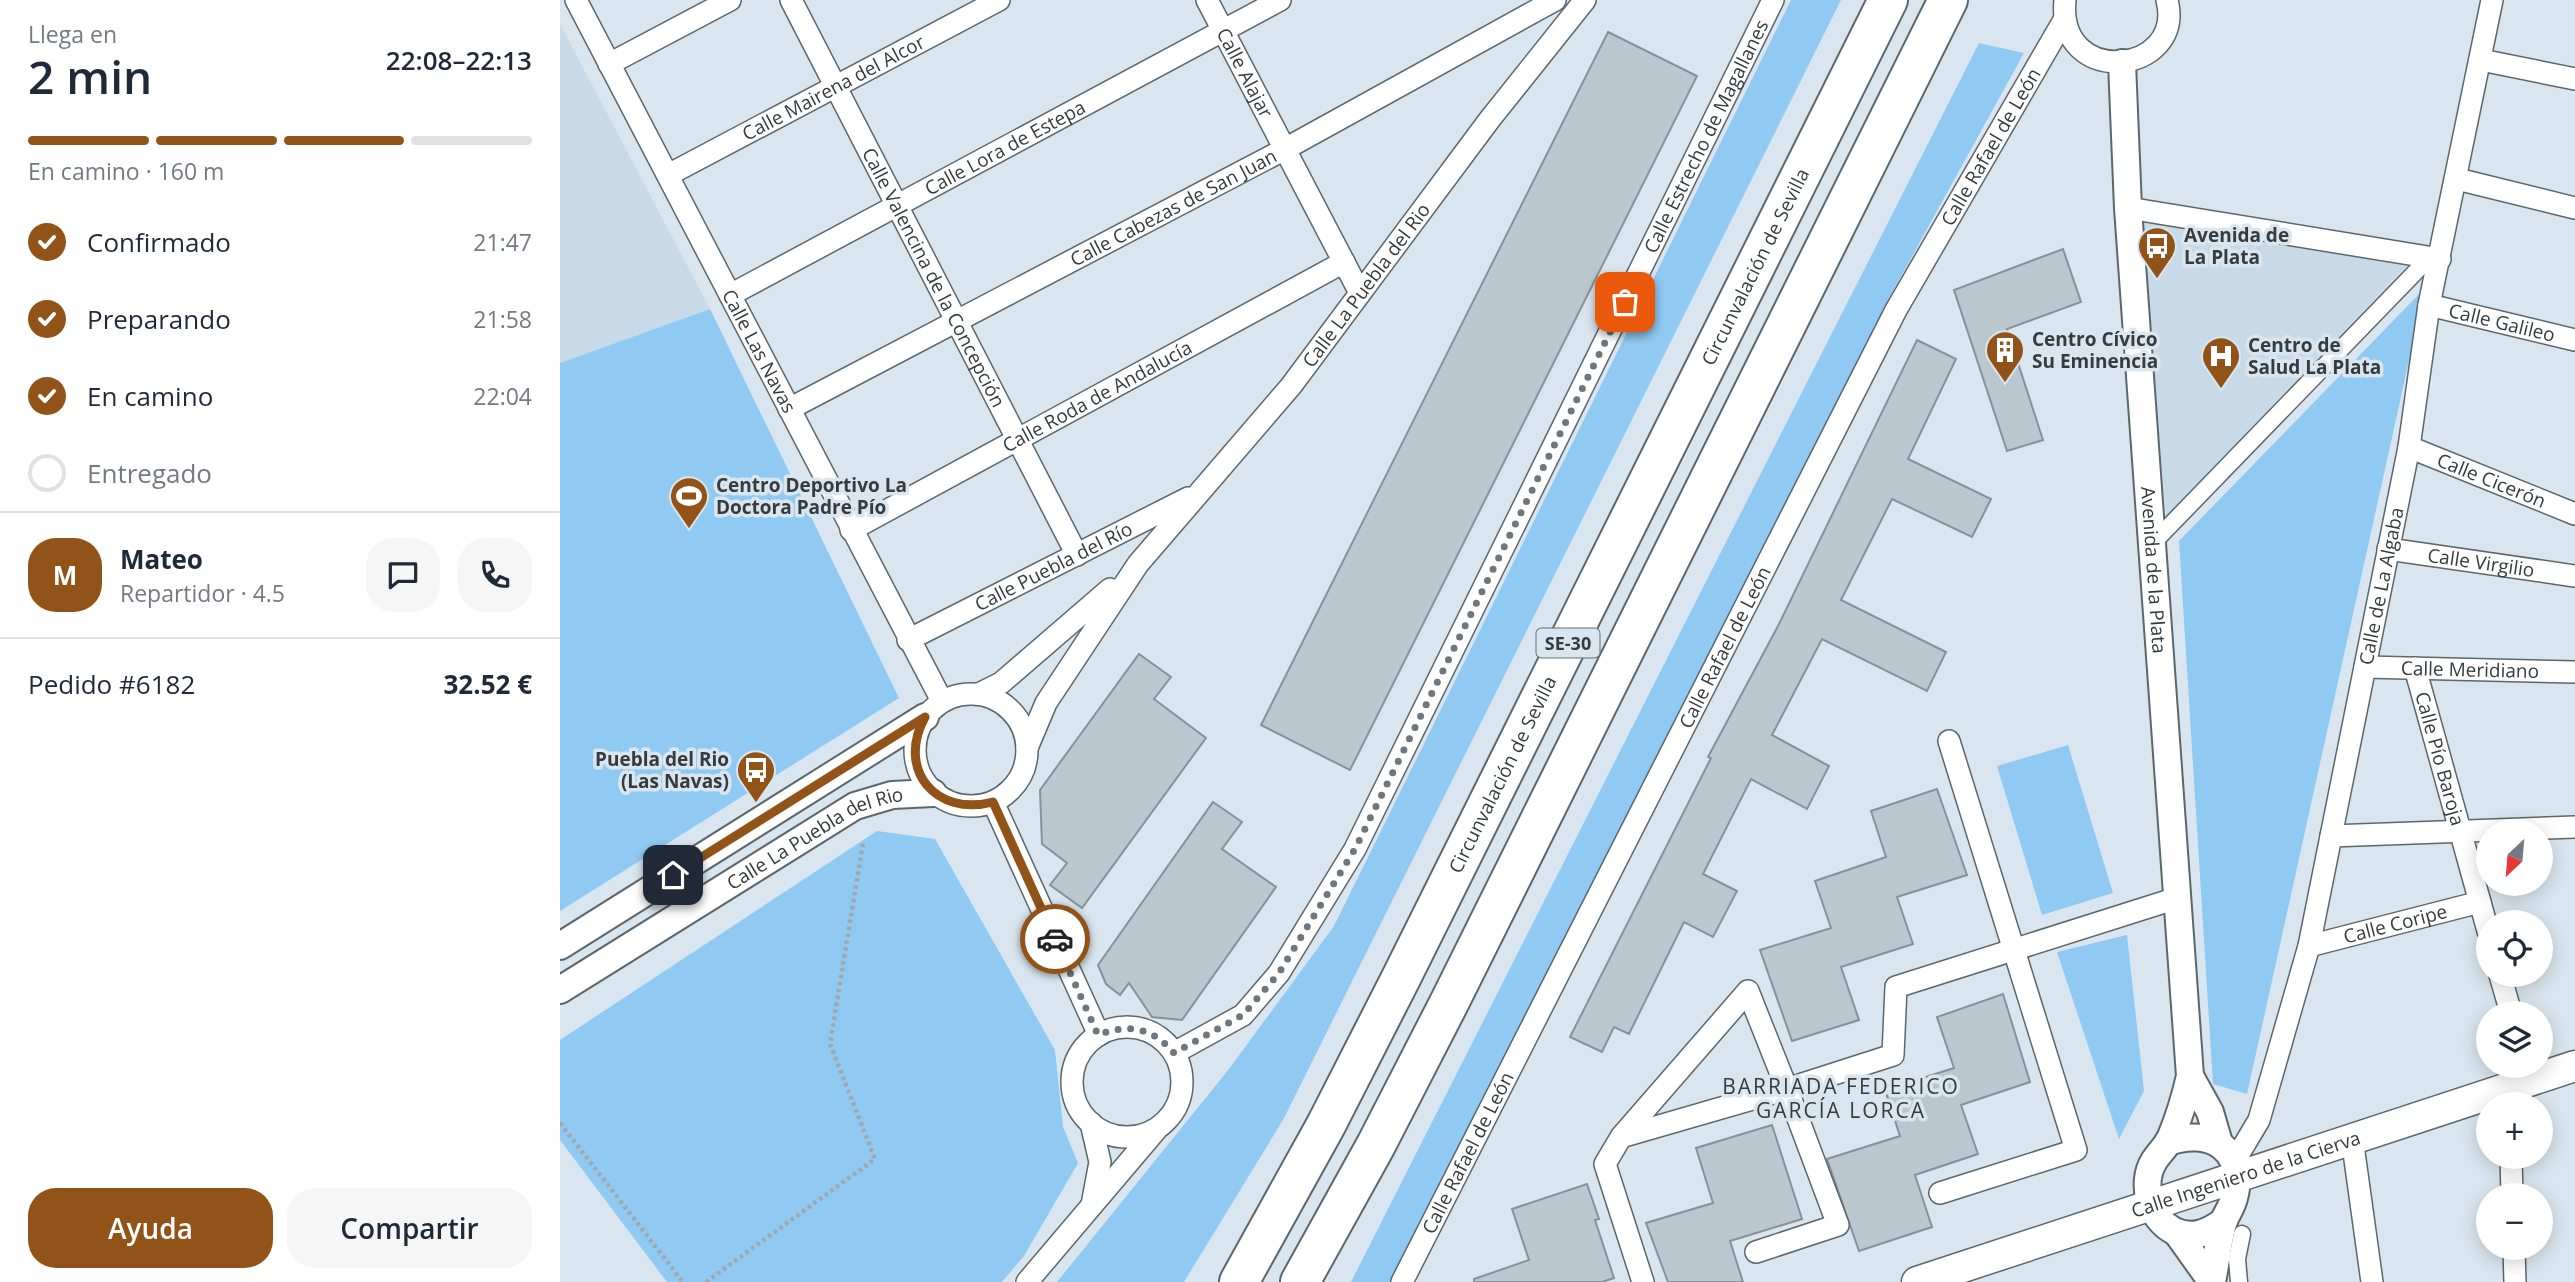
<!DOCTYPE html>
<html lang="es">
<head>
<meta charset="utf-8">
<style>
	body { margin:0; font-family:"Open Sans",sans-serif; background:#f6f6f7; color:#1f2937; height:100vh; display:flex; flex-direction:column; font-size:26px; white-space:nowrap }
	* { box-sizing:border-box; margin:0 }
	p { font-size:23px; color:#747a83 }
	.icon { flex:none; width:38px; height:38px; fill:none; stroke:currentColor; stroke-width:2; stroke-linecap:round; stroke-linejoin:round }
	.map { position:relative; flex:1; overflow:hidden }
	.side { display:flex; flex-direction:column; background:#fff; width:560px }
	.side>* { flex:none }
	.needle { width:46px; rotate:206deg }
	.fabs { position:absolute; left:1916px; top:819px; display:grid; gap:14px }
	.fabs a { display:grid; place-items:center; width:77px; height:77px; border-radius:50%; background:#fff; box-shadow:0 4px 18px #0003; font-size:35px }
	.pin { position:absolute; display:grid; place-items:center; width:60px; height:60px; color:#fff; margin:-30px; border-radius:14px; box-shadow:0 4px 10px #0006 }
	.courier { position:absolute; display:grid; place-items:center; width:70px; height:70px; margin:-35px; border:5px solid #915317; border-radius:50%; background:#fff; color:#222; box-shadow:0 2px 9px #0007 }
	.headline em { font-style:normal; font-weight:600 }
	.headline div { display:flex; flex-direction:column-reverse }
	.headline { display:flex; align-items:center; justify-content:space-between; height:119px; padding:0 28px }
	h1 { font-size:46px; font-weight:600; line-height:52px }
	.bar { display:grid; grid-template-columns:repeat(4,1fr); gap:10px 7px; align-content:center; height:84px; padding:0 28px }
	.bar i { height:9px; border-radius:5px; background:#e0e1e3 }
	.bar .current { background:#915317 }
	.bar p { grid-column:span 4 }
	.line { display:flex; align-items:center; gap:18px; padding:0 28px; border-top:2px solid #e0e1e3 }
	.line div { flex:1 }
	.round { display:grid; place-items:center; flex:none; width:74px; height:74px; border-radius:28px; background:#f6f6f7 }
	ol { padding:0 28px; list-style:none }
	li { display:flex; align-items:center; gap:21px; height:77px }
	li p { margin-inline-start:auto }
	li .icon { padding:7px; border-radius:50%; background:#915317; color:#fff; stroke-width:4 }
	li:last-child { color:#747a83 }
	li i { width:38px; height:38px; border:4px solid #e0e1e3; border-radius:50% }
	.primary-button { display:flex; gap:14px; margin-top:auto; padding:14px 28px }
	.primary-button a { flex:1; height:80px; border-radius:28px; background:#915317; color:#fff; font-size:28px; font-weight:600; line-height:80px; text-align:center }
	.primary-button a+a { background:#f6f6f7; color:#1f2937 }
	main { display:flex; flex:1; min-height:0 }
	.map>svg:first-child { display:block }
	.built { fill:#c8dae8 }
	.green { fill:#90c9f1 }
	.building { fill:#bbc7cf; stroke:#869199; stroke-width:2 }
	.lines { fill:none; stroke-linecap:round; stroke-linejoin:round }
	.pedestrian-casing { stroke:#5c666d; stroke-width:19 }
	.minor-casing { stroke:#5c666d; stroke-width:24 }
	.tertiary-casing { stroke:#5c666d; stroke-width:30 }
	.secondary-casing { stroke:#5c666d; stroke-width:33 }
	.motorway-casing { stroke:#5c666d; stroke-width:42 }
	.path { stroke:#9fa8af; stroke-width:4.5; stroke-dasharray:3.5 3.5; stroke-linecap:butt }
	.pedestrian { stroke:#fff; stroke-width:16 }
	.minor { stroke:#fff; stroke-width:21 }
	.tertiary { stroke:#fff; stroke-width:26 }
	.secondary { stroke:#fff; stroke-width:30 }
	.motorway { stroke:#fff; stroke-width:38 }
	.done { stroke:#6f777c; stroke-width:7; stroke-dasharray:0 12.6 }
	.route { stroke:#915317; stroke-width:9 }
	.labels { text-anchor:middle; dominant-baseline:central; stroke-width:7; stroke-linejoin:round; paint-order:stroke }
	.shield { fill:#dae6ef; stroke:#676e73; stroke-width:2 }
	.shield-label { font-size:18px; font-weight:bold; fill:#363b3e }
	.street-label { font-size:19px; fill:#363b3e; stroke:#dae6ef }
	.poi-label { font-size:19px; font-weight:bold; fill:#363b3e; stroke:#dae6ef; text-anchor:start }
	.neighbourhood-label { font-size:21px; letter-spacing:2px; fill:#363b3e; stroke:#dae6ef }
</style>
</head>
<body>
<main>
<section class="side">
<div class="headline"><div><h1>2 min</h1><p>Llega en</p></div><em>22:08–22:13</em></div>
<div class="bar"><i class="current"></i><i class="current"></i><i class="current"></i><i></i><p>En camino · 160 m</p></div>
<ol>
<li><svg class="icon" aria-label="check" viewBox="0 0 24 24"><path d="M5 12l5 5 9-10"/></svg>Confirmado<p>21:47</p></li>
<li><svg class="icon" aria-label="check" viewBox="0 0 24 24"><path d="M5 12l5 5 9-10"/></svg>Preparando<p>21:58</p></li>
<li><svg class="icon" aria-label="check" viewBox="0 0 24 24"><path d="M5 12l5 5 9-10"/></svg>En camino<p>22:04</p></li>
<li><i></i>Entregado</li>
</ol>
<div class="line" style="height:126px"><b class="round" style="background:#915317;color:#fff">M</b><div><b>Mateo</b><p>Repartidor · 4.5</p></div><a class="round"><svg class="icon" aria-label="chat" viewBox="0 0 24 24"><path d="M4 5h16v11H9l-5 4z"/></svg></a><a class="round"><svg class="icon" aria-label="phone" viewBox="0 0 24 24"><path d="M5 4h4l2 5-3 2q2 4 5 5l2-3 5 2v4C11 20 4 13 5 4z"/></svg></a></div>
<div class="line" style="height:91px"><div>Pedido #6182</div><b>32.52 €</b></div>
<div class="primary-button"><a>Ayuda</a><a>Compartir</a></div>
</section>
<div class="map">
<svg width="2015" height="1282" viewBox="0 0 2015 1282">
	<rect width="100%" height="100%" fill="#dae6ef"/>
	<g class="built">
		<path d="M0,24L150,309L0,363Z"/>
		<path d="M1581,217L1848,264L1606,517Z"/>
	</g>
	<g class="green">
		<path d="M1231,0H1281L723,1120L624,1282H497L669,1069L774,926Z"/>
		<path d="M1419,43L1464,53L1329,298L835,1282H791Z"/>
		<path d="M1865,288L1687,1094L1653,1084L1619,541Z"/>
		<path d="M150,309L339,698L0,911V363Z"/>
		<path d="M1508,745L1553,893L1482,915L1437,766Z"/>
		<path d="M317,831L375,839L495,1050L503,1127L518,1163L464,1256L442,1282H107L0,1140V1040Z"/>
		<path d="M1567,935L1584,1091L1559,1139L1497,952Z"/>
	</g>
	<g class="building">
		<path d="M1048,32L1137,76L790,770L701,725Z"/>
		<path d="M1503,249L1521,302L1447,329L1483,440L1447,451L1394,290Z"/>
		<path d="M1357,340L1396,359L1348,459L1431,499L1412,537L1332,499L1281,600L1386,652L1367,691L1262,639L1212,735L1269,766L1247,809L1191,779L1143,874L1177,891L1153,937L1124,922L1069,1034L1054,1027L1042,1052L1010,1037L1151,758L1148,757L1218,626Z"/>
		<path d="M579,654L611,677L594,699L646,738L522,908L490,885L507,863L482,844L480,790Z"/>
		<path d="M1377,789L1407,875L1337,897L1353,944L1281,967L1299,1020L1232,1041L1200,950L1271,928L1255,881L1326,857L1311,811Z"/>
		<path d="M653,802L682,822L662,849L716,887L622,1020L592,1017L569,983L560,995L546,984L538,965Z"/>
		<path d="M1443,994L1470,1082L1401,1105L1418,1154L1355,1175L1372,1227L1299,1251L1267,1159L1340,1136L1325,1090L1394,1068L1377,1017Z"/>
		<path d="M1212,1125L1242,1219L1170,1241L1183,1282H1108L1086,1223L1153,1203L1136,1148Z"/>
		<path d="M1027,1184L1039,1219L1035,1220L1054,1278L1042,1282H914V1279L969,1260L952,1209Z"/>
	</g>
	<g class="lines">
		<defs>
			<g id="pedestrian">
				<path d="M1592,544L1870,257"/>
				<path d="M1679,1282L1677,1259L1682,1234"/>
			</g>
			<g id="minor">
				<path id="s1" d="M16,0L382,701"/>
				<path id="s2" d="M231,0L517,555"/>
				<path id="s3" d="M647,0L800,293"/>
				<path d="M1505,0C1496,89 1626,75 1607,0"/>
				<path d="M1921,60L2015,79"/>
				<path d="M49,64L170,0"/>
				<path id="s4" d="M108,175L439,0"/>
				<path d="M1897,179L2015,208"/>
				<path d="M1568,208L1880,259"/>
				<path id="s5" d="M170,295L720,0"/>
				<path id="s6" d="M1869,305L2015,340"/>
				<path id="s7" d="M229,409L725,149L995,0"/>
				<path id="s8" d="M1849,447L2015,514"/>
				<path id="s9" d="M291,530L784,262"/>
				<path id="s10" d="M1828,549L2015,576"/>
				<path id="s11" d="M348,640L628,498"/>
				<path id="s12" d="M1805,667L2015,672"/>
				<path id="s13" d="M1855,668L1928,931"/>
				<circle cx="411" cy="750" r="56"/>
				<path d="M419,694L441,683L550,589"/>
				<path id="s14" d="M467,748L486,703L578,564L731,386L930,119L1025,0"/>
				<path d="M433,802L539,1035"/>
				<path d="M1771,836L2015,827"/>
				<path id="s15" d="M1749,946L1920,902"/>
				<path d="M1940,975L1951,1013"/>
				<circle cx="567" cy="1082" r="55"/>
				<path id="s16" d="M614,1053L683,1015L719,973L795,849L1213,0"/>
				<path d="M531,1123L540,1162L532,1205"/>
				<path d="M1061,1137L1227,1089L1188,991L1061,1137L1045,1164L1083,1282"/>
				<path d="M1792,1138L1812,1282"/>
				<path d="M1951,1157L1952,1195"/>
				<path id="s17" d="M1674,1162L1699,1120L1749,946L1849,447L1869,305L1932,0"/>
				<path d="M1380,1193L1516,1150L1389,741"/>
				<path d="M1954,1248L1955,1282"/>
				<path d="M1196,1252L1278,1225L1227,1089L1333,1055L1336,987L1617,898"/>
				<path d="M467,1282L596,1130"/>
				<path id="s18" d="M842,1282L1336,310L1504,20"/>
			</g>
			<g id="tertiary">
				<path id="s19" d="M1562,63L1568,208L1630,1076C1625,1098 1619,1118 1610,1139C1606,1147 1599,1153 1594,1161C1580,1184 1590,1219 1614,1231C1633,1240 1649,1232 1664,1221"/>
				<path d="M0,946L365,717"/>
				<path id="s20" d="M0,990L295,806L332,795L373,793"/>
				<path d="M1630,1076L1650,1112L1659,1143"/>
				<path d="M1608,1142C1651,1127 1687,1150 1674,1198C1672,1207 1666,1214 1663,1223C1658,1242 1656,1262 1652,1282"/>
				<path d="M1617,1233L1652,1282"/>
			</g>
			<g id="secondary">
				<path id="s21" d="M1357,1282L2015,1066"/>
			</g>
			<g id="motorway">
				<path id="s22" d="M679,1282L766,1125L841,978L1328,0"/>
				<path d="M740,1282L816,1145L890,1001L1388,0"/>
			</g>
		</defs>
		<use href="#pedestrian" class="pedestrian-casing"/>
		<use href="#minor" class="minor-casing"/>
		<use href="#tertiary" class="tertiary-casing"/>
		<use href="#secondary" class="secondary-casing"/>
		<use href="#motorway" class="motorway-casing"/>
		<g class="path">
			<path d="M0,1123L123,1282"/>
			<path d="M146,1282L315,1159L270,1044L303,843"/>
		</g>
		<use href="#pedestrian" class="pedestrian"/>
		<use href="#minor" class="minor"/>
		<use href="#tertiary" class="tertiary"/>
		<use href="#secondary" class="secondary"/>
		<use href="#motorway" class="motorway"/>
	</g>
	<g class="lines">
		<path class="done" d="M495,939L538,1035C569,1023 593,1028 614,1053L683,1015L719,973L795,849L1065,302"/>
		<path class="route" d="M113,875L365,717C336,770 376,817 433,802L495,939"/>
	</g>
	<defs>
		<symbol id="bus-pin" viewBox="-11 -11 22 30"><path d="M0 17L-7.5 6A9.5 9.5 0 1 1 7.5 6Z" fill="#915317" stroke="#dae6ef"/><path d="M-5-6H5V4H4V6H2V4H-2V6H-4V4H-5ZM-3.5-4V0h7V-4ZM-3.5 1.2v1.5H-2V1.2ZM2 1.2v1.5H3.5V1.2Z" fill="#fff"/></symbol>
		<symbol id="building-pin" viewBox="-11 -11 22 30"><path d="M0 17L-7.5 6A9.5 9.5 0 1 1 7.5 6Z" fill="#915317" stroke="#dae6ef"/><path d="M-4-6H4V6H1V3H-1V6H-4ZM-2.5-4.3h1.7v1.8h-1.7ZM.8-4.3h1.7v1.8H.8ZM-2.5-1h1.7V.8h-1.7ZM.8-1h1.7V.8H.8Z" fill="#fff"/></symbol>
		<symbol id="hospital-pin" viewBox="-11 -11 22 30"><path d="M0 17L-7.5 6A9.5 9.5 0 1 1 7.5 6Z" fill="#915317" stroke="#dae6ef"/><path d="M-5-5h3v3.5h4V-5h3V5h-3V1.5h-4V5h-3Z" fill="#fff"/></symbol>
		<symbol id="stadium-pin" viewBox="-11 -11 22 30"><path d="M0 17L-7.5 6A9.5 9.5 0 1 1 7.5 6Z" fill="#915317" stroke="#dae6ef"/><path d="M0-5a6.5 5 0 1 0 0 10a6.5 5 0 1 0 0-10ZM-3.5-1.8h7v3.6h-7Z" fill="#fff"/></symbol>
	</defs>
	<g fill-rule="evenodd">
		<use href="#bus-pin" x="1575" y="224" width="44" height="60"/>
		<use href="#building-pin" x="1423" y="328" width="44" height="60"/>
		<use href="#hospital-pin" x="1639" y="334" width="44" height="60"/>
		<use href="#stadium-pin" x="107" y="474" width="44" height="60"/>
		<use href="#bus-pin" x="174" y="748" width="44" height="60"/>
	</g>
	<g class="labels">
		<rect class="shield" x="976.5" y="628.5" width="63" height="29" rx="5"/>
		<g class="shield-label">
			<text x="1008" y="643">SE-30</text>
		</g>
		<g class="street-label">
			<text stroke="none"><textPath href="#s3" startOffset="82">Calle Alajar</textPath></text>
			<text stroke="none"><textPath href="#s4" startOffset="187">Calle Mairena del Alcor</textPath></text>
			<text stroke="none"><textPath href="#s16" startOffset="1074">Calle Estrecho de Magallanes</textPath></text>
			<text stroke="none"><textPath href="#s18" startOffset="1279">Calle Rafael de León</textPath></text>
			<text stroke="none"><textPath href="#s5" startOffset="312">Calle Lora de Estepa</textPath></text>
			<text stroke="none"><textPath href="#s7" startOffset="434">Calle Cabezas de San Juan</textPath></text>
			<text stroke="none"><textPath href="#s22" startOffset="1139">Circunvalación de Sevilla</textPath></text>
			<text stroke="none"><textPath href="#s2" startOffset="312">Calle Valencina de la Concepción</textPath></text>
			<text stroke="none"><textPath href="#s14" startOffset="576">Calle La Puebla del Rio</textPath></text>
			<text stroke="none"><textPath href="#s6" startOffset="75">Calle Galileo</textPath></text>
			<text stroke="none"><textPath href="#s1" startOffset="396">Calle Las Navas</textPath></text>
			<text stroke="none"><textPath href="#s9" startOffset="280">Calle Roda de Andalucía</textPath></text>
			<text stroke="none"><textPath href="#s8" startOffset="89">Calle Cicerón</textPath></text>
			<text stroke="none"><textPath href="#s10" startOffset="94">Calle Virgilio</textPath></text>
			<text stroke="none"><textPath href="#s11" startOffset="163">Calle Puebla del Río</textPath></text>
			<text stroke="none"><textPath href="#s19" startOffset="508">Avenida de la Plata</textPath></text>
			<text stroke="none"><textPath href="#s17" startOffset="597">Calle de La Algaba</textPath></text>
			<text stroke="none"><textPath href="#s18" startOffset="712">Calle Rafael de León</textPath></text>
			<text stroke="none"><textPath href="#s12" startOffset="105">Calle Meridiano</textPath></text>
			<text stroke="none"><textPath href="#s13" startOffset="94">Calle Pío Baroja</textPath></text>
			<text stroke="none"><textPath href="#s22" startOffset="572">Circunvalación de Sevilla</textPath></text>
			<text stroke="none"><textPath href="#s20" startOffset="298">Calle La Puebla del Rio</textPath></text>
			<text stroke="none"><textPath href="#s15" startOffset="89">Calle Coripe</textPath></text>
			<text stroke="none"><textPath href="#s18" startOffset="145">Calle Rafael de León</textPath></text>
			<text stroke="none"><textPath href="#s21" startOffset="346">Calle Ingeniero de la Cierva</textPath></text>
		</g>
		<g class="poi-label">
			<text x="1624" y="235">Avenida de<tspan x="1624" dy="22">La Plata</tspan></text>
			<text x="1472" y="339">Centro Cívico<tspan x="1472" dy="22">Su Eminencia</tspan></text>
			<text x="1688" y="345">Centro de<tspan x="1688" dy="22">Salud La Plata</tspan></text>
			<text x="156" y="485">Centro Deportivo La<tspan x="156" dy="22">Doctora Padre Pío</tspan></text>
			<text x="169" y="759" text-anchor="end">Puebla del Rio<tspan x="169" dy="22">(Las Navas)</tspan></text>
		</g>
		<g class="neighbourhood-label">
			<text x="1281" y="1086">BARRIADA FEDERICO<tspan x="1281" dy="24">GARCÍA LORCA</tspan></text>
		</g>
	</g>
</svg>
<div class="fabs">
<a><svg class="needle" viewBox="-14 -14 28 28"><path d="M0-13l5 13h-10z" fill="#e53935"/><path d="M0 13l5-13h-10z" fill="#747a83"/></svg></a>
<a><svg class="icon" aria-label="locate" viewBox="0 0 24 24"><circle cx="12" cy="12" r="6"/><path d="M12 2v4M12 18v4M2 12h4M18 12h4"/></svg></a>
<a><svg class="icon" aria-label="layers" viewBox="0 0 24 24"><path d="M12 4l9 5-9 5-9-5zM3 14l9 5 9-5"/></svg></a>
<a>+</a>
<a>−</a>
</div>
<div class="pin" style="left:1065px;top:302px;background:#ea580c"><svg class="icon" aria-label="bag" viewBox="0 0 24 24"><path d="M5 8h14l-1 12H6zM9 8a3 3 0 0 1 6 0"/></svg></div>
<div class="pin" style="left:113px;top:875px;background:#1f2937"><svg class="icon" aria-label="home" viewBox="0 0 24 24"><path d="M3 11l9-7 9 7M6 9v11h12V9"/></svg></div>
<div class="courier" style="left:495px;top:939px"><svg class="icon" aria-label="car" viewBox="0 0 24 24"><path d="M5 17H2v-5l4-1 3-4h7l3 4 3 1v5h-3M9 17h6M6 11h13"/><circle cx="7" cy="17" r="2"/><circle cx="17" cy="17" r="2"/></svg></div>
</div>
</main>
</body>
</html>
